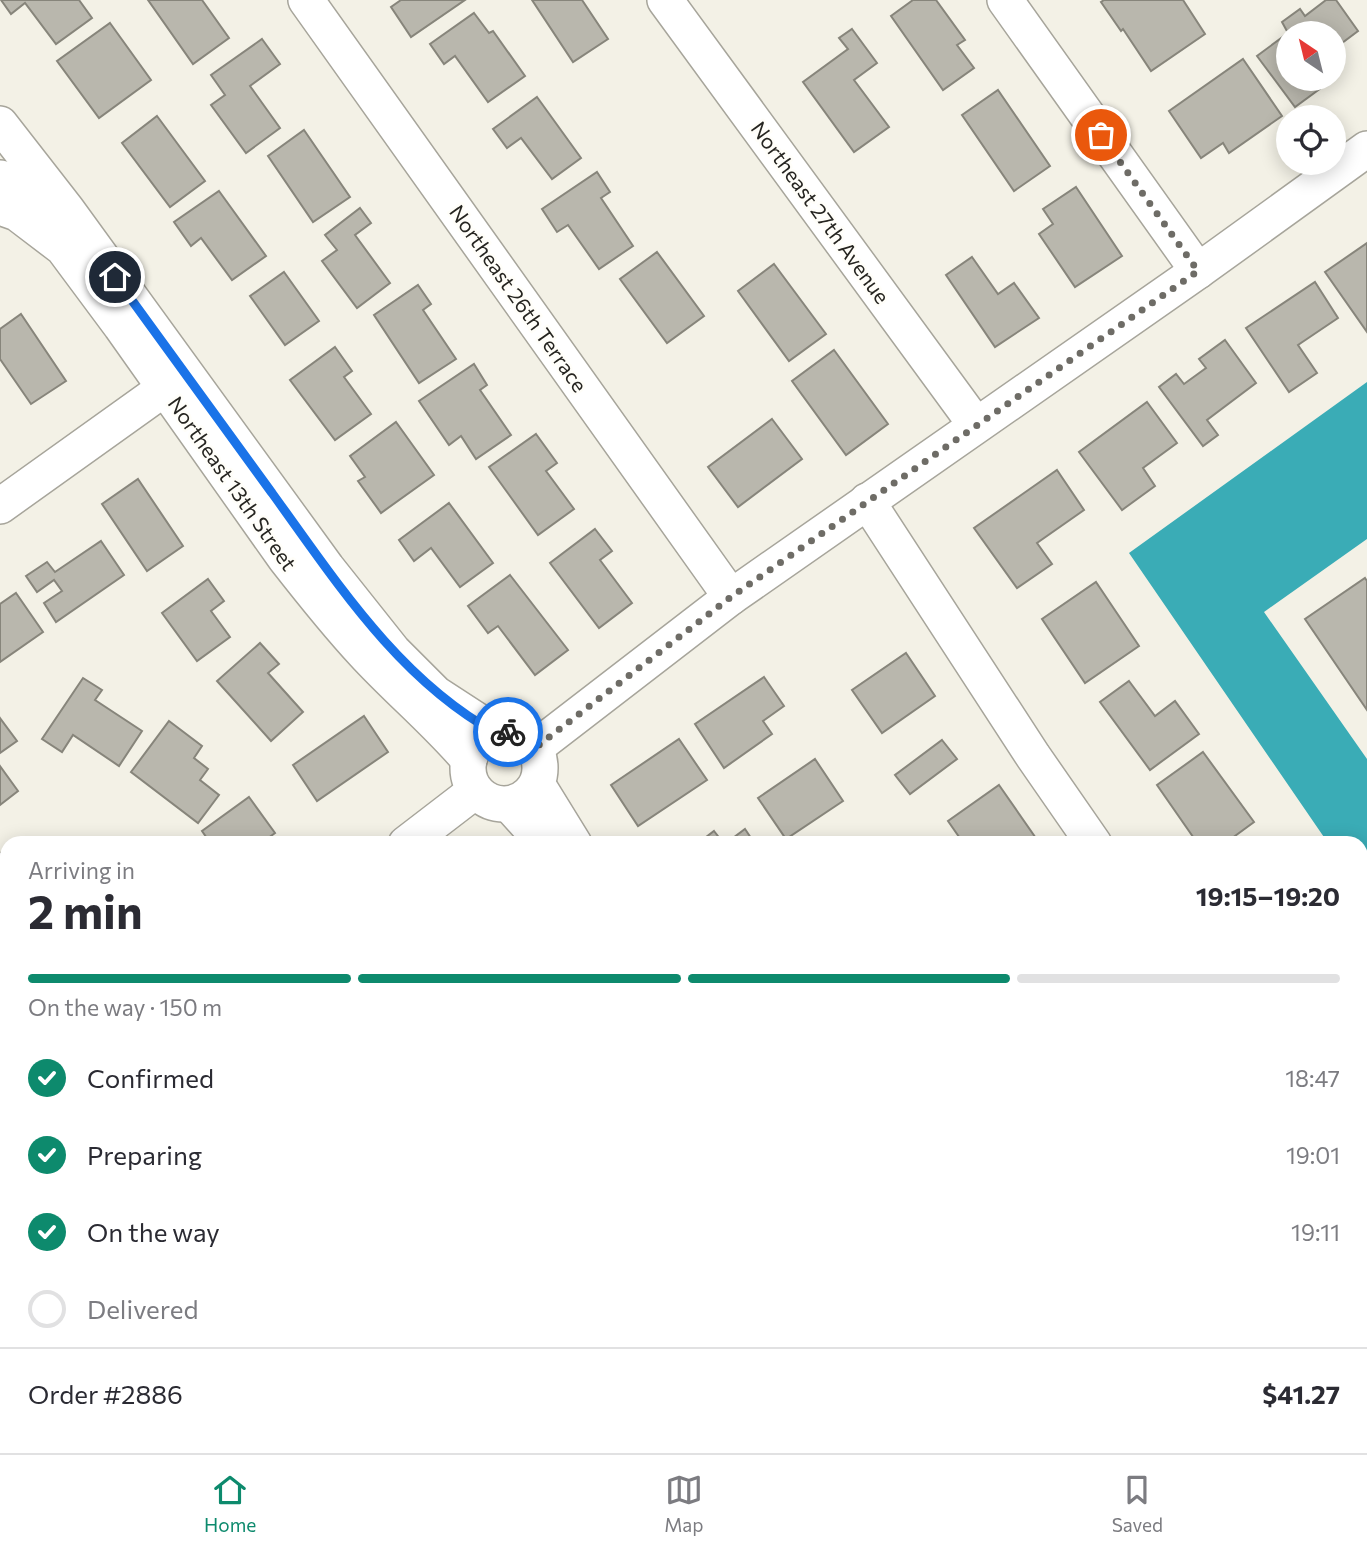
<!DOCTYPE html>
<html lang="en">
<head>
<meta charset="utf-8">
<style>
	body { margin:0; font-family:Commissioner,sans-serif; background:#f7f7f7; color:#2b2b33; height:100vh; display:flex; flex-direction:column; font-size:26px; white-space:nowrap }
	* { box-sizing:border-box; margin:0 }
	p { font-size:23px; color:#7c7c81 }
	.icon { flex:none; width:38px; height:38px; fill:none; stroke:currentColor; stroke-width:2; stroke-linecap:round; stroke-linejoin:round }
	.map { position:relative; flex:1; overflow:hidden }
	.panel { position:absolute; left:0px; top:836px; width:1368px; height:618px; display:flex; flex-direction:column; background:#fff; border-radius:21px 21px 0 0; box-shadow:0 4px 18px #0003 }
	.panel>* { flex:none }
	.needle { width:46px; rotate:325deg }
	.buttons { position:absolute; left:1276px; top:21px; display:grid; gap:14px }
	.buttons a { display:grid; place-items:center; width:70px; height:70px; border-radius:50%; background:#fff; box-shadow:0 4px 18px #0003; font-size:35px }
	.pin { position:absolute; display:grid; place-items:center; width:60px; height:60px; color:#fff; margin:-30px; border:4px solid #fff; border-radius:50%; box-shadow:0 2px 7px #0007 }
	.courier { position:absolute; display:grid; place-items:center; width:70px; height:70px; margin:-35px; border:5px solid #1a73e8; border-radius:50%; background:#fff; color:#222; box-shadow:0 2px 9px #0007 }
	.head em { font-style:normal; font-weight:700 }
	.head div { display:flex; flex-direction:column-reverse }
	.head { display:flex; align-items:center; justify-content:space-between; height:119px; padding:0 28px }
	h1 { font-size:46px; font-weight:700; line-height:52px }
	.bar { display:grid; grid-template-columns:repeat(4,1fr); gap:10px 7px; align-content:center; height:84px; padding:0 28px }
	.bar i { height:9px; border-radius:5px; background:#e1e1e2 }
	.bar .on { background:#0d8a6d }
	.bar p { grid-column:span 4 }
	.line { display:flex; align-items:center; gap:18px; padding:0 28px; border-top:2px solid #e1e1e2 }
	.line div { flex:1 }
	ol { padding:0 28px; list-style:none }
	li { display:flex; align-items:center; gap:21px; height:77px }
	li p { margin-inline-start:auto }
	li .icon { padding:7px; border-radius:50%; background:#0d8a6d; color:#fff; stroke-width:4 }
	li:last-child { color:#7c7c81 }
	li i { width:38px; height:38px; border:4px solid #e1e1e2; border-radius:50% }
	.menu { display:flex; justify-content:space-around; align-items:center; height:98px; border-top:2px solid #e1e1e2; background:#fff; font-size:19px; color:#7c7c81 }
	.menu a { display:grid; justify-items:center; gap:4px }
	.menu .on { color:#0d8a6d }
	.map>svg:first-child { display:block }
	.water { fill:#3aacb6 }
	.building { fill:#b9b7ad; stroke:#87857b; stroke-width:2 }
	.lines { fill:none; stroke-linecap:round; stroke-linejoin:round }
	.minor-casing { stroke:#a7a59b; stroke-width:38 }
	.minor { stroke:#fff; stroke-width:35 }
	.done { stroke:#6e6c66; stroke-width:7; stroke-dasharray:0 12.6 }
	.route { stroke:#1a73e8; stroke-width:9 }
	.labels { text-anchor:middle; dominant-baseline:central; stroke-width:5; stroke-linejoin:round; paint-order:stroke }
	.street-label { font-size:21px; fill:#262521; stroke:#fffef9 }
</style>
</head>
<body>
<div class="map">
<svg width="1367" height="1453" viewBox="0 0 1367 1453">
	<rect width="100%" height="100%" fill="#f3f1e6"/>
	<path class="water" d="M1367,382V539L1264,612L1367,759V900L1362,892V844L1328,843L1129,553Z"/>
	<g class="building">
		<path d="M1,0H79L92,18L56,44L25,3L11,14Z"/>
		<path d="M148,0H202L229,38L193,64Z"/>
		<path d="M401,0H465L411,37L391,7Z"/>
		<path d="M532,0H582L608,39L573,62Z"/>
		<path d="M913,0H936L965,40L957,45L974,68L943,90L891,16Z"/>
		<path d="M1104,0H1183L1205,34L1151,71L1123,29L1121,31L1101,2Z"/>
		<path d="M1326,0H1336L1358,31L1334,49V33H1288L1282,22L1300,9L1305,16Z"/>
		<path d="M474,13L489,33L493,31L525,76L488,102L455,56L444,64L430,44Z"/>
		<path d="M110,23L151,80L99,118L57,61Z"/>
		<path d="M852,29L877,63L854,80L889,127L854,152L803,82L848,49L839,38Z"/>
		<path d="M1288,33V79H1315L1321,88L1295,107L1257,56Z"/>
		<path d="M262,39L280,64L250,86L280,128L246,153L211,105L225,95L211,75Z"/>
		<path d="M1243,59L1282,116L1229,153L1223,143L1201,158L1169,111Z"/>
		<path d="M998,90L1050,166L1014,191L962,115Z"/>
		<path d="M537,97L581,158L552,179L521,138L507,148L493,129Z"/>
		<path d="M157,116L205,181L170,207L122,143Z"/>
		<path d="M304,130L350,197L313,222L268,156Z"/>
		<path d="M597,172L610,192L601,198L633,246L599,269L568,225L557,232L542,209Z"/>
		<path d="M1076,187L1122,256L1075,287L1039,234L1053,224L1043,209Z"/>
		<path d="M219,191L266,256L232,280L201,238L191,246L174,222Z"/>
		<path d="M360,208L371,223L355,235L390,283L357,308L322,261L337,250L325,235Z"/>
		<path d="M1367,243V332L1325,272Z"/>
		<path d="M657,252L704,316L667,343L620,279Z"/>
		<path d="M972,257L998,294L1014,283L1039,318L995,347L946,275Z"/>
		<path d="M774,264L826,334L789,361L738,291Z"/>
		<path d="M284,272L319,321L285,345L250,296Z"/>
		<path d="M1315,282L1338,318L1298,345L1317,373L1289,392L1246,328Z"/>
		<path d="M418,285L431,304L423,310L456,359L419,383L374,315Z"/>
		<path d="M21,314L66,381L31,404L0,359V329Z"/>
		<path d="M1225,340L1256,383L1207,420L1218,435L1203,446L1159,387L1176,374L1184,384L1206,368L1199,359Z"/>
		<path d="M335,347L352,371L344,377L371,414L335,440L290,380Z"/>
		<path d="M834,350L888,424L846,455L792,381Z"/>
		<path d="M474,364L487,385L480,390L511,435L476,459L461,436L449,445L419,401Z"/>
		<path d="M1147,402L1177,443L1143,468L1155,486L1122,510L1079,452Z"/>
		<path d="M772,419L802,459L738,507L708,467Z"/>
		<path d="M396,422L434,475L381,513L358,481L365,477L350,456Z"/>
		<path d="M536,434L557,463L546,471L574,509L538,535L489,467Z"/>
		<path d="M1057,470L1084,510L1037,543L1052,564L1017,588L974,528Z"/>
		<path d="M138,479L183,546L147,571L102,504Z"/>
		<path d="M449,503L493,563L460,587L431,548L414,561L399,540Z"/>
		<path d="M595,529L612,551L600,560L632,603L599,628L550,563Z"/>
		<path d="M101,541L124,575L56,622L44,603L62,591L54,580L37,592L26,576L47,562L55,572Z"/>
		<path d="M510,575L568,650L535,675L498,626L488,633L468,606Z"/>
		<path d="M1365,578L1367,581V710L1305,619Z"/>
		<path d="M208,579L224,601L211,611L230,637L197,661L162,613Z"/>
		<path d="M1096,582L1139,646L1085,683L1042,619Z"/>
		<path d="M16,593L43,632L0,662V604Z"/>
		<path d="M260,643L279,664L268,673L303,712L271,741L217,681Z"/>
		<path d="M906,653L935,696L882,733L852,690Z"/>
		<path d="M764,677L784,706L763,721L772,734L724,768L695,724Z"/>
		<path d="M83,678L102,690L95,700L142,731L119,766L73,735L62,752L42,739Z"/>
		<path d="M1129,681L1155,716L1175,701L1199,734L1150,770L1100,702Z"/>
		<path d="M364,716L388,752L317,801L293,765Z"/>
		<path d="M0,718L17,741L0,753Z"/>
		<path d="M169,721L202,746L194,758L208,769L200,780L219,795L198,823L131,772Z"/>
		<path d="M679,739L707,780L638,826L611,785Z"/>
		<path d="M942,740L957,759L910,794L895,775Z"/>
		<path d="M1203,752L1254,822L1224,844H1198L1157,785Z"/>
		<path d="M815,759L843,801L786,839L758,798Z"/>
		<path d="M0,766L18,791L0,805Z"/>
		<path d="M999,785L1040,844H964L948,821Z"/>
		<path d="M249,797L275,833L260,844H211L202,831Z"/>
		<path d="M745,829L755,844H725Z"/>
		<path d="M714,831L724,844H697Z"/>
		<path d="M7,964V1022L0,1027V969Z"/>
		<path d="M1367,1020V1087L1362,1079V1024Z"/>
		<path d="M7,1243L6,1272L7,1387L0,1377V1248Z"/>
		<path d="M1362,1327L1367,1345V1370L1362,1372Z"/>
		<path d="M1367,1408V1453H1365L1361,1447L1362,1412Z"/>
		<path d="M310,1447H384L375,1453H308L306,1450Z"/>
		<path d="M485,1447H578L582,1453H489Z"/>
		<path d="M829,1447H909L913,1453H834Z"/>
		<path d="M1149,1447H1176L1202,1453H1148Z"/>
		<path d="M1237,1447H1252L1244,1453H1241Z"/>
	</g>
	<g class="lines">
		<defs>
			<g id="minor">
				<path d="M306,0L731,597"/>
				<path d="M665,0L976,425"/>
				<path d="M1005,0L1198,271"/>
				<path d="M0,124L67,210L327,568L393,651L436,694L496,733"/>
				<path d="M0,178C20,182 38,191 55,202"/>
				<path d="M0,207L17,213L63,248L121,326L285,558C310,590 336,623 364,653C398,690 437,722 469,760"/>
				<path d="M867,501L1033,756L1094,844"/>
				<path d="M0,506L165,388"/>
				<circle cx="504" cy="768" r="36"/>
				<path d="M535,748L731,597L1198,271L1367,149"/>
				<path d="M537,784L574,844"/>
				<path d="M509,804L545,844"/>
				<path d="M406,844L475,791"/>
				<path d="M0,871L7,870"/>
				<path d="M0,1133L7,1128"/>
				<path d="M0,1223L7,1218"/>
				<path d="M1362,1225L1367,1233"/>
				<path d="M723,1447L727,1453"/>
				<path d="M981,1447L985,1453"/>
				<path d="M216,1453L224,1447"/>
				<path d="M1019,1453L1028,1447"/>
			</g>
		</defs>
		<use href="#minor" class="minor-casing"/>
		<use href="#minor" class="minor"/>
	</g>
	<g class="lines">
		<path class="done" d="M508,732L526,738L535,748L731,597L1198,271L1101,135"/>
		<path class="route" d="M115,277C168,349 220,421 272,493C336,581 398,679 496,733L508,732"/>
	</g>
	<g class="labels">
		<g class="street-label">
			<text transform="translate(821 212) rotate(54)">Northeast 27th Avenue</text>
			<text transform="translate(519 298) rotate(55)">Northeast 26th Terrace</text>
			<text transform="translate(233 483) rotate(55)">Northeast 13th Street</text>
		</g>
	</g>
</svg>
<div class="buttons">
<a><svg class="needle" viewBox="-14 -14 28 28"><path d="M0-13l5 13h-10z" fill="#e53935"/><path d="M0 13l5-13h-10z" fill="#7c7c81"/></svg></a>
<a><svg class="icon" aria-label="locate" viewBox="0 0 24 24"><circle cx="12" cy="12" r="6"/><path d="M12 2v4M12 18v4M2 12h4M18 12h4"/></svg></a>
</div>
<div class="pin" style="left:1101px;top:135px;background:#ea580c"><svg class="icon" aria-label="bag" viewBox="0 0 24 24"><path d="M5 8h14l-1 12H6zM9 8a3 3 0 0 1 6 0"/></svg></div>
<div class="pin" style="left:115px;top:277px;background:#1f2937"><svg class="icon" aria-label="home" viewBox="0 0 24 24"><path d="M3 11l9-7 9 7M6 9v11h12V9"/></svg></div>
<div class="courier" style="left:508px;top:732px"><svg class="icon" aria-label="bike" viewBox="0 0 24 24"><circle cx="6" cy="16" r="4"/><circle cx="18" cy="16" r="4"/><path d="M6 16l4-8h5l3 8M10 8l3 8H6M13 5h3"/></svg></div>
<section class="panel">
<div class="head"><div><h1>2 min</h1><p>Arriving in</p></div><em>19:15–19:20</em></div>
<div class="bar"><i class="on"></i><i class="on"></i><i class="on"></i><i></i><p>On the way · 150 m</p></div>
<ol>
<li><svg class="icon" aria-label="check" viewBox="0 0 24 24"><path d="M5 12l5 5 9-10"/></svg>Confirmed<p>18:47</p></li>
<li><svg class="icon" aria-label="check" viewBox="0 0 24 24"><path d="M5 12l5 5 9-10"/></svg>Preparing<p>19:01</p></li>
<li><svg class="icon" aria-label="check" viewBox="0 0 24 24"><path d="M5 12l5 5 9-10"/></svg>On the way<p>19:11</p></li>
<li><i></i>Delivered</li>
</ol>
<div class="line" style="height:91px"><div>Order #2886</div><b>$41.27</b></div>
</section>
</div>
<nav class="menu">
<a class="on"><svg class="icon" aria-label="home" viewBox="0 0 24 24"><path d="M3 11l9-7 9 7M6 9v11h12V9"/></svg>Home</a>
<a><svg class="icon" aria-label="map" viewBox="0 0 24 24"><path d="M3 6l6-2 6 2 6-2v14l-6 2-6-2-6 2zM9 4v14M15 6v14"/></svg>Map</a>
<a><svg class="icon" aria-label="saved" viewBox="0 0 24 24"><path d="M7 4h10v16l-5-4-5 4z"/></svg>Saved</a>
</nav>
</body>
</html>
